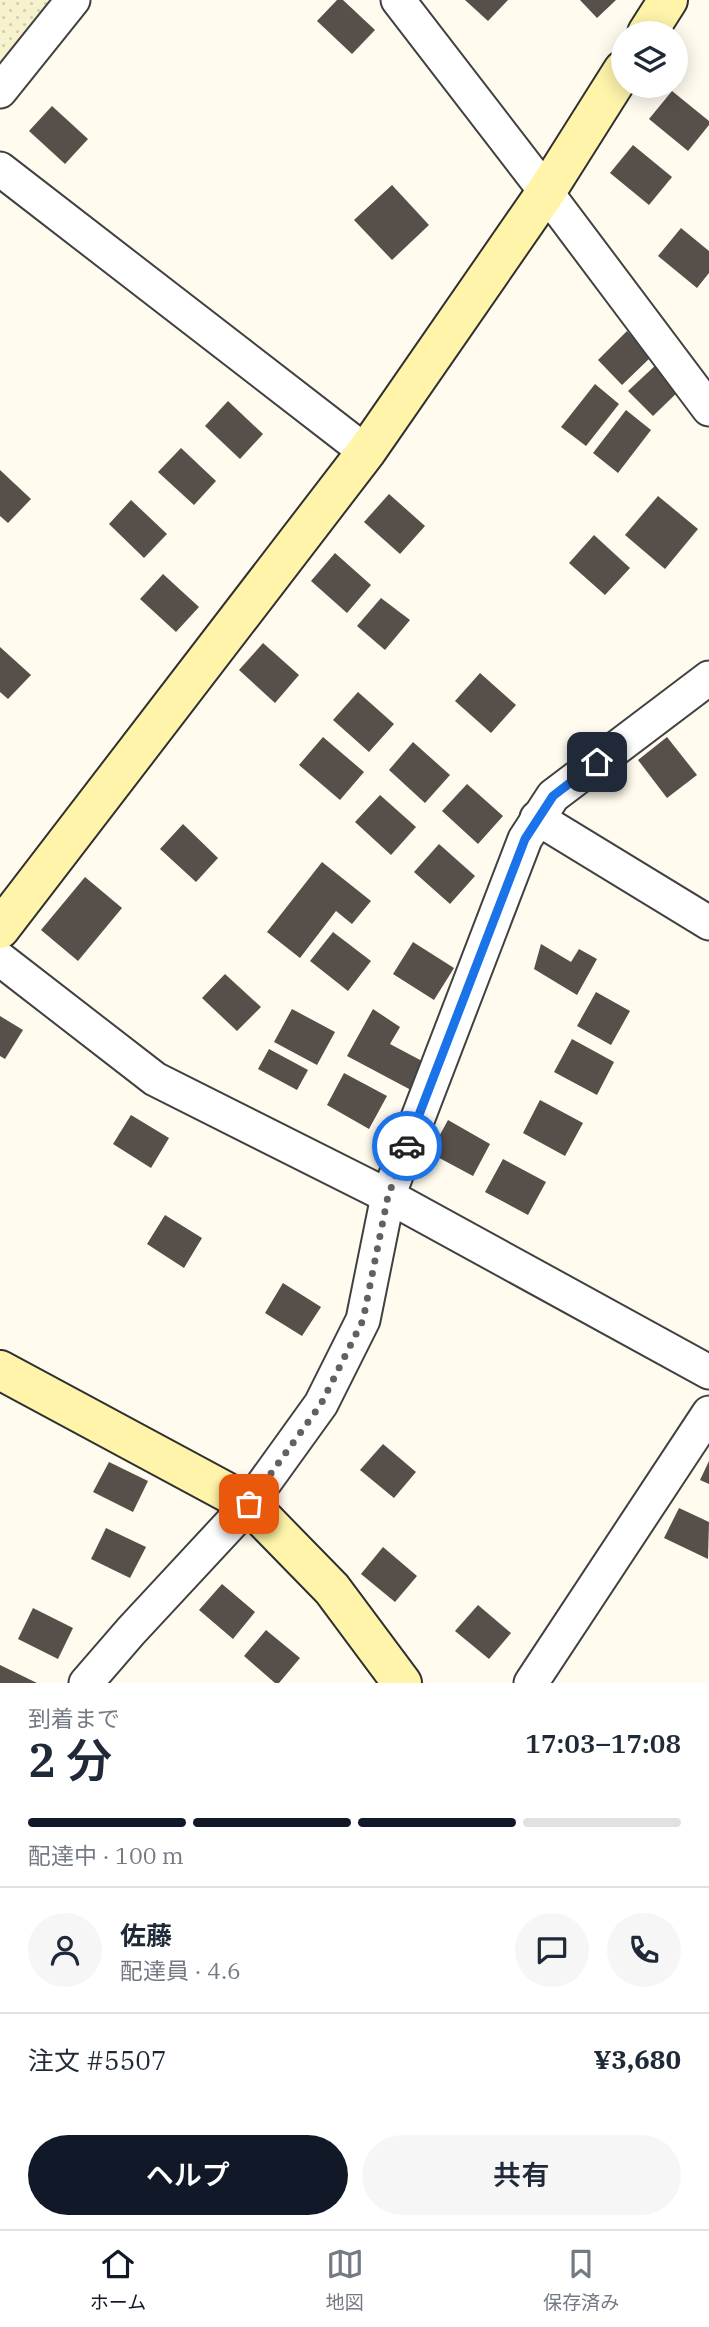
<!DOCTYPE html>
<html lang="ja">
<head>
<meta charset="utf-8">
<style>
	body { margin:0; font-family:"IBM Plex Serif","Noto Sans JP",serif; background:#f6f6f7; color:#1f2937; height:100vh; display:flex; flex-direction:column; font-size:26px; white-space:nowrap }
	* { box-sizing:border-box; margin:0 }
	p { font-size:23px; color:#747a83 }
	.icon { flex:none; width:38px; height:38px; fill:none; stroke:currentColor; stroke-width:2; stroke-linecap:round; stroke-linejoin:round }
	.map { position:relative; height:1683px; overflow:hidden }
	.sheet { display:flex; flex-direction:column; background:#fff; flex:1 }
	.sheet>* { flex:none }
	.controls { position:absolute; left:611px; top:21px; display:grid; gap:14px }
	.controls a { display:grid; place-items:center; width:77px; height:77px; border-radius:50%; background:#fff; box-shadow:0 4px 18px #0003; font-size:35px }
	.pin { position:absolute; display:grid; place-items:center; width:60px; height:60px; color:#fff; margin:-30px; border-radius:14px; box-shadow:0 4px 10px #0006 }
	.courier { position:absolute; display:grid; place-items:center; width:70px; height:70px; margin:-35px; border:5px solid #1a73e8; border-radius:50%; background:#fff; color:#222; box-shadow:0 2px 9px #0007 }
	.overview em { font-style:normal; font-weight:600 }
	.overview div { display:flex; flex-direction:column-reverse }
	.overview { display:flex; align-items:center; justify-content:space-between; height:119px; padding:0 28px }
	h1 { font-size:46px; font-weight:600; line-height:52px }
	.bar { display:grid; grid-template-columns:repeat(4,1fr); gap:10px 7px; align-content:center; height:84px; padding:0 28px }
	.bar i { height:9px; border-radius:5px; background:#e0e1e3 }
	.bar .active { background:#111827 }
	.bar p { grid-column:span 4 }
	.line { display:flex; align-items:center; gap:18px; padding:0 28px; border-top:2px solid #e0e1e3 }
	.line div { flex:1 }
	.round { display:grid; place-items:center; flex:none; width:74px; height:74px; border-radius:37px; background:#f6f6f7 }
	.button { display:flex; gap:14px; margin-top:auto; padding:14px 28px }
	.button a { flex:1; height:80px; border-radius:42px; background:#111827; color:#fff; font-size:28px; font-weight:600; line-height:80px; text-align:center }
	.button a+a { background:#f6f6f7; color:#1f2937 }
	.tabs { display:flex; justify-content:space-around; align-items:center; height:98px; border-top:2px solid #e0e1e3; background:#fff; font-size:19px; color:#747a83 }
	.tabs a { display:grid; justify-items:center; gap:4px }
	.tabs .active { color:#111827 }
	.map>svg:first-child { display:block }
	.farmland { fill:url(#farmland-dots) }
	.building { fill:#574f4a }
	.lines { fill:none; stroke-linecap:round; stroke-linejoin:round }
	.street-casing { stroke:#414141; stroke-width:37 }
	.secondary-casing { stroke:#303030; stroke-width:42 }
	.street { stroke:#fff; stroke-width:33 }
	.secondary { stroke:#fff4aa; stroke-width:38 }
	.done { stroke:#62615d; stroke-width:7; stroke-dasharray:0 12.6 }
	.route { stroke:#1a73e8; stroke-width:9 }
</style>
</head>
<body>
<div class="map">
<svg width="709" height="1683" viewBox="0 0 709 1683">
	<defs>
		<pattern id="farmland-dots" width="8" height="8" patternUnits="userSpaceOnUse" patternTransform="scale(1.75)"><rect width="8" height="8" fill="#f6f2ce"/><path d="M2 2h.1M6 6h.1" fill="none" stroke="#d2ceb0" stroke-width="1.8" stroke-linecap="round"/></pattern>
	</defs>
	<rect width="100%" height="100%" fill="#fffbef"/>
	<path class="farmland" d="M0,0H55L0,70Z"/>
	<g class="building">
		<path d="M337,0H343L375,30L352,54L317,21Z"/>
		<path d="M465,0H508L488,21Z"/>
		<path d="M580,0H616L597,18Z"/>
		<path d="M672,91L709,121V125L688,151L649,119Z"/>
		<path d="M52,106L88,139L65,164L29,131Z"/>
		<path d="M633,145L672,177L649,205L610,173Z"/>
		<path d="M392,185L429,225L392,260L354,220Z"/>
		<path d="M681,228L709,251V273L697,288L658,256Z"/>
		<path d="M627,331L651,357L622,385L598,360Z"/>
		<path d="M658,363L682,388L653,416L628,391Z"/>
		<path d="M595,384L619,404L586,446L561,427Z"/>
		<path d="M228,401L263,434L240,459L205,426Z"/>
		<path d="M626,410L651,430L618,473L593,453Z"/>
		<path d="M181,448L216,481L194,505L158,472Z"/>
		<path d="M0,470L31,499L8,523L0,516Z"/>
		<path d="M389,494L425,526L400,554L364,522Z"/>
		<path d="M658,496L698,529L665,569L625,535Z"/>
		<path d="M131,500L167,534L144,558L109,524Z"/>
		<path d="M594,535L630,568L605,595L569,563Z"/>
		<path d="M335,553L371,585L347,613L311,581Z"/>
		<path d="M163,574L199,607L176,632L140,599Z"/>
		<path d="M381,598L410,620L385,650L357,626Z"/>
		<path d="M263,643L299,675L275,703L239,670Z"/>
		<path d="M0,647L31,675L8,699L0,692Z"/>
		<path d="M480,673L516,705L491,733L455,701Z"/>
		<path d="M358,692L394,724L369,752L333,720Z"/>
		<path d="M323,737L364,772L340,800L299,765Z"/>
		<path d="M667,737L697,775L667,798L638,760Z"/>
		<path d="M413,742L450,775L425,803L389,770Z"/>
		<path d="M467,784L503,816L478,844L442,811Z"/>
		<path d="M380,795L416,827L391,855L355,822Z"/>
		<path d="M183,824L218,858L196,882L160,849Z"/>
		<path d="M439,844L475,876L450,904L414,872Z"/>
		<path d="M322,862L371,901L352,924L336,911L300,958L267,932Z"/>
		<path d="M85,877L122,908L78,961L41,930Z"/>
		<path d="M333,932L371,961L348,991L310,961Z"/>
		<path d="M413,942L454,968L434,1000L393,974Z"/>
		<path d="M541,944L571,962L579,949L597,959L577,995L534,969Z"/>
		<path d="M225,974L261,1007L237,1031L202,998Z"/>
		<path d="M596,992L630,1011L611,1045L577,1026Z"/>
		<path d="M292,1009L335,1032L317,1065L274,1042Z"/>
		<path d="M373,1009L400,1027L390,1044L422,1061L411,1090L347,1056Z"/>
		<path d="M0,1016L23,1030L5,1059L0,1056Z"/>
		<path d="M572,1039L614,1062L597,1095L554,1072Z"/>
		<path d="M269,1049L308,1070L297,1090L258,1069Z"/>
		<path d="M344,1073L387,1096L369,1129L327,1105Z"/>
		<path d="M540,1100L583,1123L565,1156L523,1133Z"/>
		<path d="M131,1115L169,1138L151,1168L113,1144Z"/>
		<path d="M448,1120L490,1144L473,1176L430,1153Z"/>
		<path d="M503,1159L546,1182L528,1215L485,1192Z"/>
		<path d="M165,1215L202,1238L184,1268L147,1244Z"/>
		<path d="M283,1283L321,1307L302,1336L265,1313Z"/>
		<path d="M383,1444L416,1472L394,1498L360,1470Z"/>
		<path d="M709,1461V1484L700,1480Z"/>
		<path d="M109,1462L148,1481L133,1512L93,1492Z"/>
		<path d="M679,1508L709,1522L708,1559L664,1538Z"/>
		<path d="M106,1528L146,1547L130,1578L91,1559Z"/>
		<path d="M383,1547L417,1576L395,1602L361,1574Z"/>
		<path d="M222,1584L255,1612L233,1639L199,1610Z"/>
		<path d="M478,1605L511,1633L489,1659L455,1631Z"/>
		<path d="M33,1608L73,1628L58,1659L18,1639Z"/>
		<path d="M266,1630L300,1658L279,1683H275L244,1656Z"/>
		<path d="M0,1665L37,1683H0Z"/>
	</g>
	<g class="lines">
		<defs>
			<g id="street">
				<path d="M398,0L546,192L709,409"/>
				<path d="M0,91L73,0"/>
				<path d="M0,169L366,452"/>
				<path d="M537,818L709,923"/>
				<path d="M0,959L155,1079L388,1196L709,1372"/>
				<path d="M86,1683L131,1631L249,1504L321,1404L363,1320L388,1196L525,839L553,796L709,678"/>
				<path d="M531,1683L709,1413"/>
			</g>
			<g id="secondary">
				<path d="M647,33L668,0"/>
				<path d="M0,929L366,452L546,192L623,70"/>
				<path d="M0,1370L249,1504L332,1589L402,1683"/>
			</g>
		</defs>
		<use href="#street" class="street-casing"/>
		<use href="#secondary" class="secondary-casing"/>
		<use href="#street" class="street"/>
		<use href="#secondary" class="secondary"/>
	</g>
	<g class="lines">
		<path class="done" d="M249,1504L321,1404L363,1320L388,1196L407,1146"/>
		<path class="route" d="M407,1146L525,839L553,796L597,762"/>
	</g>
</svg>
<div class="controls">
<a><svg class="icon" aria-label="layers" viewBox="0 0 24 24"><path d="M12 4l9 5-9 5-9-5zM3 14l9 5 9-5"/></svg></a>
</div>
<div class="pin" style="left:249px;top:1504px;background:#ea580c"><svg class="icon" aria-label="bag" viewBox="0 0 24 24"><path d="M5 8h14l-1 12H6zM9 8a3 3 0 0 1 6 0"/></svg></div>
<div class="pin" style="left:597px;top:762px;background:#1f2937"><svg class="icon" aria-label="home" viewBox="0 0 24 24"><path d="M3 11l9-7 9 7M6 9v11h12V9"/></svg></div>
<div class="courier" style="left:407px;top:1146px"><svg class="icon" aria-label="car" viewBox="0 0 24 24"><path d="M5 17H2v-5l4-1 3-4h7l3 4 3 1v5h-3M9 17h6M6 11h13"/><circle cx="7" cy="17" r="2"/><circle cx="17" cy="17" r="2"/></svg></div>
</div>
<section class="sheet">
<div class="overview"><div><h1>2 分</h1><p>到着まで</p></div><em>17:03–17:08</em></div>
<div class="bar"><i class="active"></i><i class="active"></i><i class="active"></i><i></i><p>配達中 · 100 m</p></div>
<div class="line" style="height:126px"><a class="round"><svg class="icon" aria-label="person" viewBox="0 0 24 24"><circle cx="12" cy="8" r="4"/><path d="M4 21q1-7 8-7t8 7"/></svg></a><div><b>佐藤</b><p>配達員 · 4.6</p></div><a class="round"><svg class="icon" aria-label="chat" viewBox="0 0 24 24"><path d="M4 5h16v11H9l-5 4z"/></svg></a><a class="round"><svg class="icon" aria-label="phone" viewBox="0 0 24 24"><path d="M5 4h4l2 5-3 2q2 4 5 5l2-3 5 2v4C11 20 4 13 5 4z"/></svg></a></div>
<div class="line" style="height:91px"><div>注文 #5507</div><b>¥3,680</b></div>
<div class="button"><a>ヘルプ</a><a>共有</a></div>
</section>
<nav class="tabs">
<a class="active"><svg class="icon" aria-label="home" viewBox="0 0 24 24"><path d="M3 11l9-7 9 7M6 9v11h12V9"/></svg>ホーム</a>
<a><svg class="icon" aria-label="map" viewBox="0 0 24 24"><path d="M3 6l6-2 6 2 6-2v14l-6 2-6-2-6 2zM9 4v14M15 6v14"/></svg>地図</a>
<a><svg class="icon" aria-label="saved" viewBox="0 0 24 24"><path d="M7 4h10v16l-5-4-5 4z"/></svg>保存済み</a>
</nav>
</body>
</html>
